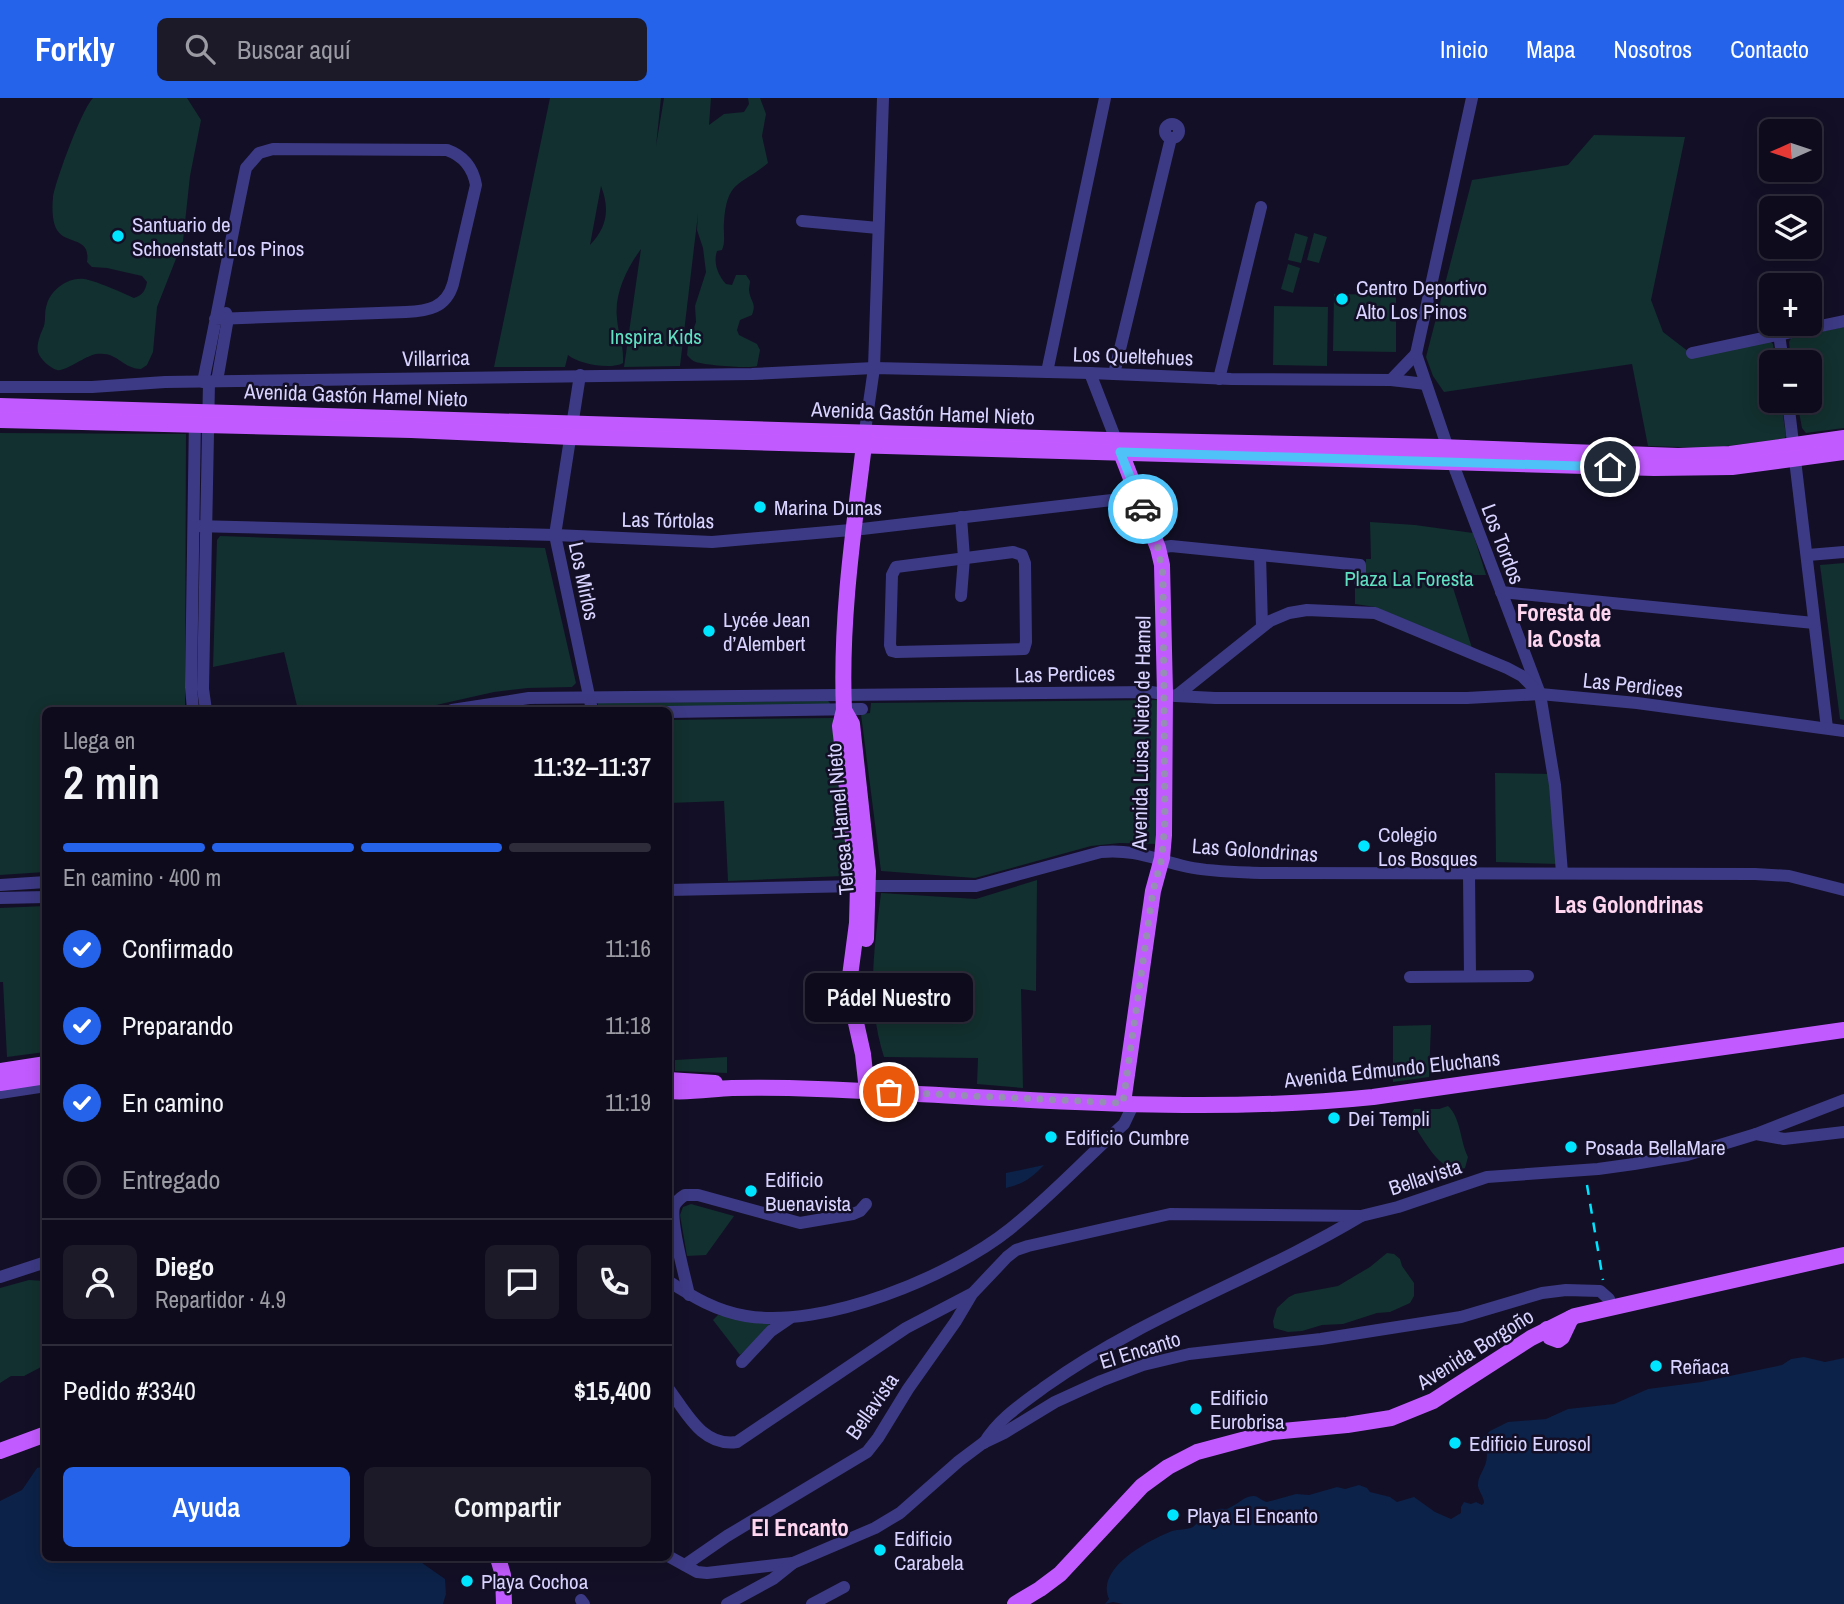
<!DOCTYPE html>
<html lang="es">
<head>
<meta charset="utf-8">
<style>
	body { margin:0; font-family:"Archivo Narrow",sans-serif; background:#1c1929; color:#f1f3f6; height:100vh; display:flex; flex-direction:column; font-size:26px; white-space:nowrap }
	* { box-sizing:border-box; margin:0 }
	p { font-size:23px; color:#9b9ba3 }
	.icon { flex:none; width:38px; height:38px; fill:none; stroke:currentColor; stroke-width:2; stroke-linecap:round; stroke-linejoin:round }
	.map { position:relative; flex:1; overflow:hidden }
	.drawer { position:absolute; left:42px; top:609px; width:630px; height:854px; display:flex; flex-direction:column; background:#0e0b1c; border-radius:10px; box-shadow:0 4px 18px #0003,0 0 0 2px #2e2b3b }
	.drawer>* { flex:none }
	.needle { width:46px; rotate:267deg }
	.tools { position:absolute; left:1759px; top:21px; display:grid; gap:14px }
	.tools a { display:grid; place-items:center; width:63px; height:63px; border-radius:10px; background:#0e0b1c; box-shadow:0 4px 18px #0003,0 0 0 2px #2e2b3b; font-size:35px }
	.pin { position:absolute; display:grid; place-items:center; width:60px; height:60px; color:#fff; margin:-30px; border:4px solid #fff; border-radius:50%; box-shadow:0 2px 7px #0007 }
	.courier { position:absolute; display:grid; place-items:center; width:70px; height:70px; margin:-35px; border:5px solid #4fc3f7; border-radius:50%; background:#fff; color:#222; box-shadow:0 2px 9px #0007 }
	.bubble { position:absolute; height:49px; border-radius:10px; background:#0e0b1c; box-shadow:0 4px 18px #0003,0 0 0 2px #2e2b3b; font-size:23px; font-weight:600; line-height:49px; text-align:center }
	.overview em { font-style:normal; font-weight:600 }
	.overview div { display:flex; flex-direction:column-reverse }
	.overview { display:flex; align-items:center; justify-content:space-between; height:119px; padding:0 21px }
	h1 { font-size:46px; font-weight:600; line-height:52px }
	.bar { display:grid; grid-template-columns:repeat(4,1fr); gap:10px 7px; align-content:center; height:84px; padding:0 21px }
	.bar i { height:9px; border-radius:5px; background:#2e2b3b }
	.bar .current { background:#2563eb }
	.bar p { grid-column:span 4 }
	.line { display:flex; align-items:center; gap:18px; padding:0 21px; border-top:2px solid #2e2b3b }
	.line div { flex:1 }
	.round { display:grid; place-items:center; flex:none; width:74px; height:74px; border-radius:10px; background:#1c1929 }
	ol { padding:0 21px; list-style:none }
	li { display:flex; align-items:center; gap:21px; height:77px }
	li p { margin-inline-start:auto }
	li .icon { padding:7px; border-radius:50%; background:#2563eb; color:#fff; stroke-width:4 }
	li:last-child { color:#9b9ba3 }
	li i { width:38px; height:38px; border:4px solid #2e2b3b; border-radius:50% }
	.action { display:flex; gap:14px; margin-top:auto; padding:14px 21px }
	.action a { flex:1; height:80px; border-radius:10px; background:#2563eb; color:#fff; font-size:28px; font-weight:600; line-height:80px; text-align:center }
	.action a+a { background:#1c1929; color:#f1f3f6 }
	header { display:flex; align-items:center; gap:42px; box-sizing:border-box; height:98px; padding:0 35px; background:#2563eb; color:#fff }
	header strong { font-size:33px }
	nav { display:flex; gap:38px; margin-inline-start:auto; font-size:24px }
	.search { width:490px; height:63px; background:#1c1929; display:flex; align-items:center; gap:18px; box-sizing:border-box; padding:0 24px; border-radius:10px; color:#9b9ba3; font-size:26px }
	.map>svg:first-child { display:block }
	.green { fill:#12302f; fill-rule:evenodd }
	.water { fill:#0c2248 }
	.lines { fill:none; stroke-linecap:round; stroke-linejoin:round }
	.minor { stroke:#3d3a85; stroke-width:12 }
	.major { stroke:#c25bff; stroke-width:16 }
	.rail { stroke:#00e5ff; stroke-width:2.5; stroke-dasharray:10 9; stroke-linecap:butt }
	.done { stroke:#948fb3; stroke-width:7; stroke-dasharray:0 12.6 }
	.route { stroke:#4fc3f7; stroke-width:9 }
	.poi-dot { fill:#00e5ff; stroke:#130f26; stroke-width:2.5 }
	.labels { text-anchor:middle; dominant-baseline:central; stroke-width:5; stroke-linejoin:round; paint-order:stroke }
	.poi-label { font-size:21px; fill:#d9d4ff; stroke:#130f26; text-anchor:start }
	.park-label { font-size:21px; fill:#5fe0c0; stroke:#130f26 }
	.street-label { font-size:21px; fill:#d9d4ff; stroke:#130f26 }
	.neighbourhood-label { font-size:23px; font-weight:bold; fill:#ffd6f0; stroke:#130f26 }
</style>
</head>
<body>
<header>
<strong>Forkly</strong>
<div class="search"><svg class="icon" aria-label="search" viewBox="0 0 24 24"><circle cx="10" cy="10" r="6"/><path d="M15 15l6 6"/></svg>Buscar aquí</div>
<nav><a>Inicio</a><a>Mapa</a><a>Nosotros</a><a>Contacto</a></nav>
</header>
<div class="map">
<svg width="1844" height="1506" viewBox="0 0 1844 1506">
	<rect width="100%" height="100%" fill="#130f26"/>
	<g class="green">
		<path d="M93,0H187L201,22L190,78L183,143L157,209L153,254L147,267L141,271C121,270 118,253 96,256C85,258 65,274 57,272C50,270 40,261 38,254C36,246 41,235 44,228C46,221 44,213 47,206C51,192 68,179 84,181C94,182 123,195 134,200C143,197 145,193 147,184L142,178L107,170L92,169L87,164C91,138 66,147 57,132C52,124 52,109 53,100C55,84 82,11 93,0Z"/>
		<path d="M550,0H661L656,48L664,0H711L709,27L724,16L744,14L749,6L748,0H760L766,16L762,38L768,65C741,88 727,81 724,124C723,134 726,143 722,152L717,153C713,165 718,177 726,186L732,187L736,177H746L750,183C750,186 749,189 749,192C750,204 757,204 752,217L740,222L737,232L739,237L757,246L760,252L757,268C750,271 704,267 696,264C692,263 690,260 687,257L688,247L696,224L695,208L706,174L703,150L697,132L698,116L680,268L624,269L641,151C627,170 614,196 617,220C618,237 624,245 623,265C611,272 578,266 568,257L565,269H494ZM601,88C610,111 607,130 590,147Z"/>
		<path d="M1594,37L1685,39L1651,202L1663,234L1693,257L1769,242L1773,246L1776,264H1771V303H1781L1786,338L1784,341L1710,350L1648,348L1632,266L1444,294L1433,278L1426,259L1472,82L1568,67Z"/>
		<path d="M1295,135L1308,139L1301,165L1288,162Z"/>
		<path d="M1314,135L1327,139L1319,165L1307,162Z"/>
		<path d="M1288,166L1300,170L1293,195L1281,191Z"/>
		<path d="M1334,196L1396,197V254L1333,253Z"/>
		<path d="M1274,208L1328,209L1327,268L1273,267Z"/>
		<path d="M1844,229V330L1806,335L1802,330L1797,303H1810V264H1791L1789,244L1791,240Z"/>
		<path d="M0,335L186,336L185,612H46L45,774L0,777Z"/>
		<path d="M1370,424L1415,427L1473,435L1486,477H1449L1472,550L1375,509L1355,506V488L1365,487L1366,461H1371Z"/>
		<path d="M220,438L545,450L576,585L572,589L528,590L494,594L414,612H298L284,554L213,569L217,442Z"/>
		<path d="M1844,465V622L1840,621L1820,467Z"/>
		<path d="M1158,602L1157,746L1120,745L1091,748L975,780L881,773L861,616L870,615L871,605Z"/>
		<path d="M828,603L830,605L828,608L600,609L598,607V605Z"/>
		<path d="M833,620L849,772L843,778L728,783L724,703L669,705L668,622Z"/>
		<path d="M1495,675L1552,676L1558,766L1496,764Z"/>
		<path d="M1037,782L1036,893L1021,891L1023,990L977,986L978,960L884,959C866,902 874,853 881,795L976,801Z"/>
		<path d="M45,808V954L7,959L3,884H0V810Z"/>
		<path d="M1431,927L1429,979L1393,984V928Z"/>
		<path d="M727,959V975L675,973V962Z"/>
		<path d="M1448,1008C1461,1020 1460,1043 1468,1059L1465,1070C1440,1080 1421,1035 1409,1020L1414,1011H1439Z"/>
		<path d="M691,1106L734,1118L706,1157L687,1158L680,1117L683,1109Z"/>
		<path d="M1387,1155L1394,1156L1400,1161L1402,1168L1414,1185V1198L1410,1205L1390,1214L1377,1215L1343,1226L1322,1227L1302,1233L1288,1234L1274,1230L1273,1223L1277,1210L1289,1199L1295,1196L1338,1188L1370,1169Z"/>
		<path d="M29,1182L45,1183V1267L24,1278H11L0,1285V1190Z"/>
		<path d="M718,1217L767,1224L771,1228L740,1257L713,1222Z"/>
	</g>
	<g class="water">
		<path d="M1044,1067C1032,1080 1023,1086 1006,1090V1075Z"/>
		<path d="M1804,1259L1825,1264L1844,1260V1506H1123L1113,1504L1105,1506L1109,1501C1095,1470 1149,1442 1172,1433C1178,1431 1187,1432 1193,1429C1200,1423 1209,1413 1219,1411C1222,1410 1226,1412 1229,1410C1237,1407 1244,1398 1253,1398C1257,1397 1262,1403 1267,1404L1296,1396L1309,1397L1337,1389L1345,1391L1359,1387L1367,1390L1370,1394L1390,1399L1397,1404L1414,1399L1435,1414L1451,1421L1461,1415V1409L1464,1404L1471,1406L1476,1404L1482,1407L1484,1405C1484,1399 1479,1394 1478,1388C1477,1374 1492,1369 1485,1346L1479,1343L1490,1333L1508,1324L1546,1321L1568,1311L1614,1306L1648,1291L1701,1284L1782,1267L1791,1261Z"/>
		<path d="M45,1368L46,1460H415L445,1481L446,1496L443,1506H0V1403L22,1392L37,1370Z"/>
	</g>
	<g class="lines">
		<g class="minor">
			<circle cx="1172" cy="33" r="7"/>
			<path d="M802,123L878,130"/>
			<path d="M1779,236L1783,264"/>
			<path d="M1692,255L1844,223"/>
			<path d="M1416,256L1456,374L1540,596L1555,687L1562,775"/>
			<path d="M1416,256L1472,0"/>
			<path d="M1047,274L1105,0"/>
			<path d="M1090,275L1116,342"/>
			<path d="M1114,276L1171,40"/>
			<path d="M580,277L555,437L592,612"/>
			<path d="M1219,281L1261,109"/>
			<path d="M1391,282L1426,286"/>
			<path d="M217,283L228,220L226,215"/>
			<path d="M203,284C218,213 231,141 246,70L259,55L273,51L447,52C464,58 473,70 476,87L453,186C446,210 428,213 406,214L215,221"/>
			<path d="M0,289H92L165,284L752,276L874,270L1090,275L1231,281L1391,282L1416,256"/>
			<path d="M1788,303L1827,630"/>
			<path d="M865,333L874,270L883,0"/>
			<path d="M961,419L964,460L961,498"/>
			<path d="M194,428L555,437L712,444L862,431L1138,399"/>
			<path d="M1158,450L1171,448L1360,467V484"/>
			<path d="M1013,454L1022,457L1025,465L1026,544L1024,551L896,554L892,553L890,547L892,477L896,469Z"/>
			<path d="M1260,457L1262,528"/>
			<path d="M1808,457L1844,454"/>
			<path d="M1501,494L1814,525"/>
			<path d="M1176,598L1270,523L1289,515L1307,512L1375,515L1507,570L1522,578L1535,591"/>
			<path d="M193,612L191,589L195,318"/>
			<path d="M206,612L203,591L209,284"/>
			<path d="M452,612L529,600L1151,594L1176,598L1215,600H1467L1540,596L1637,605L1844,633"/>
			<path d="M668,614L862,611"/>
			<path d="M1469,775L1470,878"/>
			<path d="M0,787L46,784"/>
			<path d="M668,792L858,788H976L1101,754C1137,751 1155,762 1188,769C1212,774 1237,774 1261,775L1755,776L1789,778L1844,792"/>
			<path d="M0,800L46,799"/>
			<path d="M1410,879L1528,878"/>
			<path d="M0,995L46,988"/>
			<path d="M1756,1036L1844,1002"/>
			<path d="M0,1179L46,1164"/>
			<path d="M668,1183C693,1199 716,1213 746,1218C823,1231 950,1179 1010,1131C1050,1099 1086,1060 1124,1026L1134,1005"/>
			<path d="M689,1197C685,1178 670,1126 674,1109C676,1103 680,1100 685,1097H698L800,1125L853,1116L860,1113L866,1106"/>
			<path d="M742,1264L771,1233L790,1220"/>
			<path d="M668,1290C686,1314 702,1349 737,1344L906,1230L971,1196"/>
			<path d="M984,1345C999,1320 1023,1305 1046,1288C1145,1217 1258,1180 1361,1118"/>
			<path d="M668,1458L697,1474L707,1475L793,1465"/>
			<path d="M685,1467L727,1438L867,1354L878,1340L908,1291L956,1223L972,1196L1007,1159L1016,1152L1028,1148L1170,1116L1361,1118L1398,1109L1487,1079L1598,1071L1634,1066L1687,1057L1756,1036L1784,1041L1844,1034"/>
			<path d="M581,1502L584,1506"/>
			<path d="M727,1506L773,1481L793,1465L875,1430L900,1415L959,1363L983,1345L1004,1335L1055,1304L1101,1283L1143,1267L1189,1256L1321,1241L1461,1219L1542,1195L1566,1192L1600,1193L1609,1201L1611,1209"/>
			<path d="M812,1506L844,1489"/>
		</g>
		<g class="major">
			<path d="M0,308L1107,342L1440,349L1678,358L1730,356L1844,340"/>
			<path d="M0,322L411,332L571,339L1654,370L1732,369L1844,354"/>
			<path d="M865,339C854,429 840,521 844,612L840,628L858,788L857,825L850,878V898L863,956L867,993"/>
			<path d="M1118,347L1158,450L1162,467L1165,595L1164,737L1162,760L1153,793L1123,1005"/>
			<path d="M844,612L852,626L868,773L866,841"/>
			<path d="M0,973L46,966"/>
			<path d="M668,982L715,985"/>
			<path d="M0,985L46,978"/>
			<path d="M668,993C690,995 711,991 732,990C781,989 831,991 880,994C1044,1002 1209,1016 1373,999L1844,932"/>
			<path d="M1547,1231L1550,1239L1558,1242L1562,1239L1571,1220"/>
			<path d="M0,1353L46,1336"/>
			<path d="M498,1460L503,1477L504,1506"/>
			<path d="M1015,1506L1040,1491L1060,1476L1142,1388L1168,1369L1197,1354L1272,1334L1347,1327L1391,1320L1433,1303L1531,1240L1575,1218L1844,1157"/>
		</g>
		<path class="rail" d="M1587,1087L1603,1182"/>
	</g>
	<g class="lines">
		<path class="done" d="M889,994L1123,1005L1153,793L1162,760L1165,723L1163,476L1158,450L1143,411"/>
		<path class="route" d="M1143,411L1120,354L1610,369"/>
	</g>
	<g class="poi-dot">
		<circle cx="118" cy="138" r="7"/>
		<circle cx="1342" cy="201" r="7"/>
		<circle cx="760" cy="409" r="7"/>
		<circle cx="709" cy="533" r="7"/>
		<circle cx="1364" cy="748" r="7"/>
		<circle cx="1334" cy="1020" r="7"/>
		<circle cx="1051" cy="1039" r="7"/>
		<circle cx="1571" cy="1049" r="7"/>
		<circle cx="751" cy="1093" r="7"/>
		<circle cx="1656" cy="1268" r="7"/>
		<circle cx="1196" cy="1311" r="7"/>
		<circle cx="1455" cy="1345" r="7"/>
		<circle cx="1173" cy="1417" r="7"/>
		<circle cx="880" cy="1452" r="7"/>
		<circle cx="467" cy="1483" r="7"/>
	</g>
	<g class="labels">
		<g class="poi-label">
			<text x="132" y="126">Santuario de<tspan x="132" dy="24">Schoenstatt Los Pinos</tspan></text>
			<text x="1356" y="189">Centro Deportivo<tspan x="1356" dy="24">Alto Los Pinos</tspan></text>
			<text x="774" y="409">Marina Dunas</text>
			<text x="723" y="521">Lycée Jean<tspan x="723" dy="24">d’Alembert</tspan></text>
			<text x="1378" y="736">Colegio<tspan x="1378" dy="24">Los Bosques</tspan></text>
			<text x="1348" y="1020">Dei Templi</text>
			<text x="1065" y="1039">Edificio Cumbre</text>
			<text x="1585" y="1049">Posada BellaMare</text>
			<text x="765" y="1081">Edificio<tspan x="765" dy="24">Buenavista</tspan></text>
			<text x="1670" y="1268">Reñaca</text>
			<text x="1210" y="1299">Edificio<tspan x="1210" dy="24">Eurobrisa</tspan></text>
			<text x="1469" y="1345">Edificio Eurosol</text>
			<text x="1187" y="1417">Playa El Encanto</text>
			<text x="894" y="1440">Edificio<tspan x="894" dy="24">Carabela</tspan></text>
			<text x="481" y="1483">Playa Cochoa</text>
		</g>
		<g class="park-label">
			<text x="656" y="238">Inspira Kids</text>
			<text x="1409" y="480">Plaza La Foresta</text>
		</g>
		<g class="street-label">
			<text transform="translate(1133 258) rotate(2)">Los Queltehues</text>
			<text transform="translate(436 260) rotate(-1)">Villarrica</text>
			<text transform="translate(356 297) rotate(2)">Avenida Gastón Hamel Nieto</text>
			<text transform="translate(923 315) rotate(2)">Avenida Gastón Hamel Nieto</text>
			<text transform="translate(668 422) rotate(1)">Las Tórtolas</text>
			<text transform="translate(1503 446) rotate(69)">Los Tordos</text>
			<text transform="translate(584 483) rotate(78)">Los Mirlos</text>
			<text transform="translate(1065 576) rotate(-1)">Las Perdices</text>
			<text transform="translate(1633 587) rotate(6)">Las Perdices</text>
			<text transform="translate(1141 635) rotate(-89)">Avenida Luisa Nieto de Hamel</text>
			<text transform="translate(840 721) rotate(-95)">Teresa Hamel Nieto</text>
			<text transform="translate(1255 752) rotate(4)">Las Golondrinas</text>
			<text transform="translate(1392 971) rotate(-6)">Avenida Edmundo Eluchans</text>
			<text transform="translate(1425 1079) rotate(-18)">Bellavista</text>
			<text transform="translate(1475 1251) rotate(-32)">Avenida Borgoño</text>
			<text transform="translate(1140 1252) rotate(-17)">El Encanto</text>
			<text transform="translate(872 1308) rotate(-55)">Bellavista</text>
		</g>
		<g class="neighbourhood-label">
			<text x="1564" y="514">Foresta de<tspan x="1564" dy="26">la Costa</tspan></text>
			<text x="1629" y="806">Las Golondrinas</text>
			<text x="800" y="1429">El Encanto</text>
		</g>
	</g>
</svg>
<div class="tools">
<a><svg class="needle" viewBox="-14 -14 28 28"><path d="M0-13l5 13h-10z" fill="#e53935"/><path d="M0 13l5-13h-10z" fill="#9b9ba3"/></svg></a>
<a><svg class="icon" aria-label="layers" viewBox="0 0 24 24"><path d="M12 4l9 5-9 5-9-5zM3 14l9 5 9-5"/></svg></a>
<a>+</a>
<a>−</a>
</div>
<div class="pin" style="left:889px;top:994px;background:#ea580c"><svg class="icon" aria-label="bag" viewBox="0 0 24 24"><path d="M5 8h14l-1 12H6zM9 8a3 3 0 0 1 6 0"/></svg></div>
<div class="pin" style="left:1610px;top:369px;background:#1f2937"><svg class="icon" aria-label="home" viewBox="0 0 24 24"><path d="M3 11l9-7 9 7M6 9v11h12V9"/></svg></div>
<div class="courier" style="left:1143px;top:411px"><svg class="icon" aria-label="car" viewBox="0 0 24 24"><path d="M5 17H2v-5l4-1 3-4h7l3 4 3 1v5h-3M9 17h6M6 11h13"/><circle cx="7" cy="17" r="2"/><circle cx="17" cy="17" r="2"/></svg></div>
<div class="bubble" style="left:805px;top:875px;width:168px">Pádel Nuestro</div>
<section class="drawer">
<div class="overview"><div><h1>2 min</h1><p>Llega en</p></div><em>11:32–11:37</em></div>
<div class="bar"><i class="current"></i><i class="current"></i><i class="current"></i><i></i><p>En camino · 400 m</p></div>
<ol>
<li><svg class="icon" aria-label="check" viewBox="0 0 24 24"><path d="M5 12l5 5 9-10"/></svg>Confirmado<p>11:16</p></li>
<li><svg class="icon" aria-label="check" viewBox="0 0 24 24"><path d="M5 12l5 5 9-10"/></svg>Preparando<p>11:18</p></li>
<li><svg class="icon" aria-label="check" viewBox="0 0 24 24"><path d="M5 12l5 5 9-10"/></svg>En camino<p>11:19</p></li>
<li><i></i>Entregado</li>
</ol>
<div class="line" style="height:126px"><a class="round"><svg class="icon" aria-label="person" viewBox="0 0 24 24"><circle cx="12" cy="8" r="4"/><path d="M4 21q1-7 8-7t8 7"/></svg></a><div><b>Diego</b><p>Repartidor · 4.9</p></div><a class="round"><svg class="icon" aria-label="chat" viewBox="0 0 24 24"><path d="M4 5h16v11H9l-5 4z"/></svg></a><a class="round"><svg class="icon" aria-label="phone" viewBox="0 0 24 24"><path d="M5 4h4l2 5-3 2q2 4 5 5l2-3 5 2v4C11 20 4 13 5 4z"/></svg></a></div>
<div class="line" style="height:91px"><div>Pedido #3340</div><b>$15,400</b></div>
<div class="action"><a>Ayuda</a><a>Compartir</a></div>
</section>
</div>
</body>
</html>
